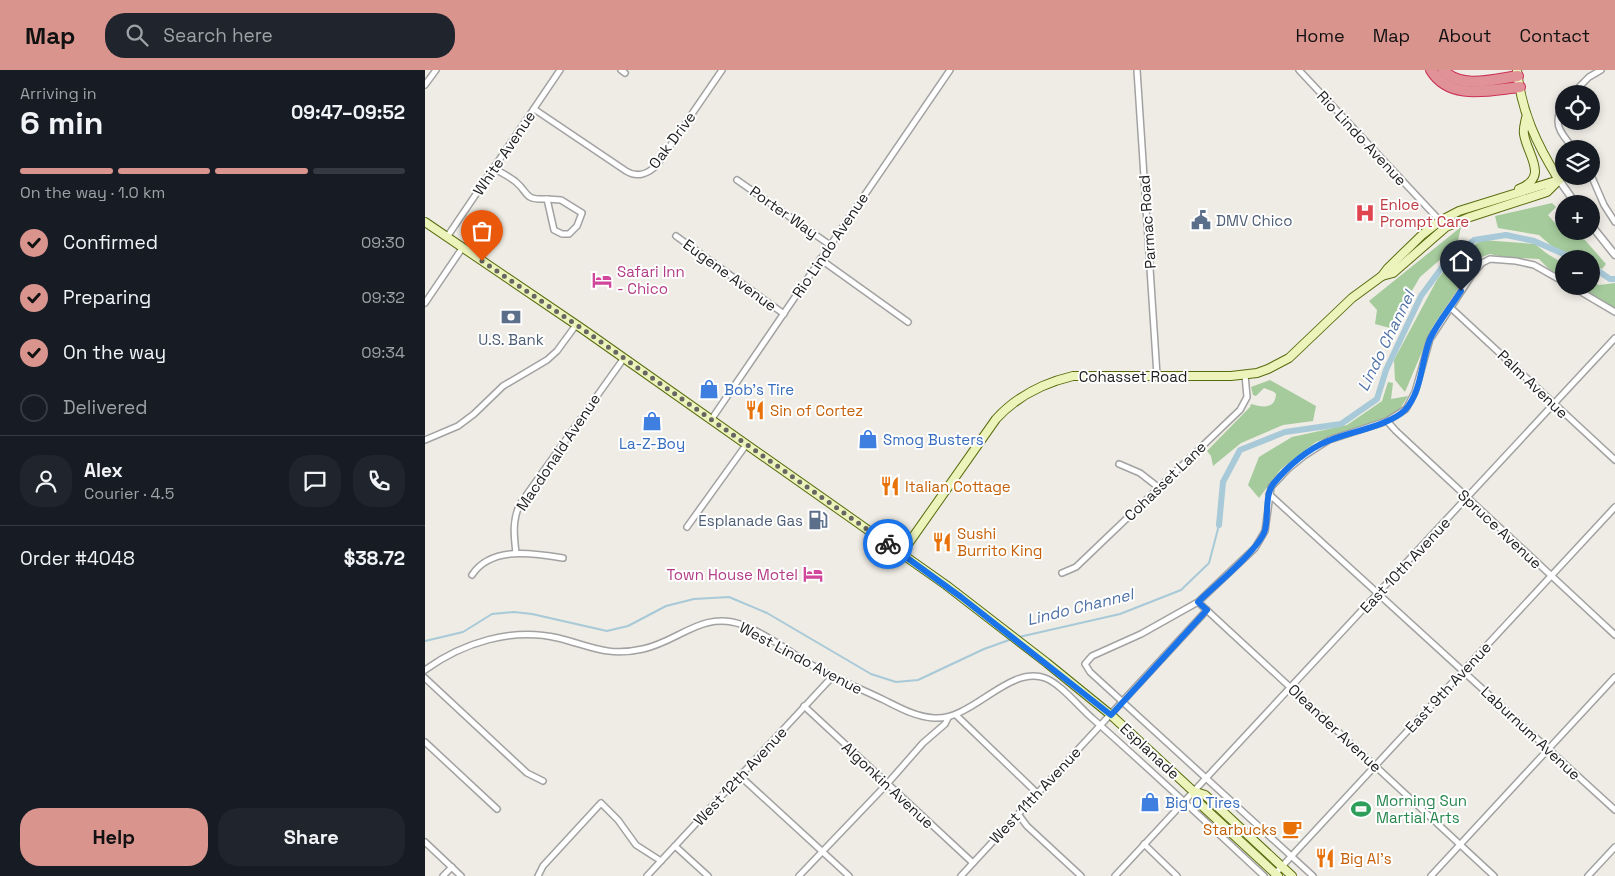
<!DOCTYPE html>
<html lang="en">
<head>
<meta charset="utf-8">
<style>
	body { margin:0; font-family:"Space Grotesk",sans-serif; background:#20242c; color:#f1f3f6; height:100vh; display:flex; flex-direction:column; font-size:19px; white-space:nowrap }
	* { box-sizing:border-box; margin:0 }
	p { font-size:16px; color:#9ea1a6 }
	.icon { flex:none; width:28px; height:28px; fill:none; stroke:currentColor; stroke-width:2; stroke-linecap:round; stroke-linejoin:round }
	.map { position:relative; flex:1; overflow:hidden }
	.details { display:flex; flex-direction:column; background:#171b24; width:425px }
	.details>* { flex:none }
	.tools { position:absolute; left:1130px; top:15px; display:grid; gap:10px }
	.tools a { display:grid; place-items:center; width:45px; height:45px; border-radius:50%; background:#171b24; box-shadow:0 2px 8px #0003; font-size:25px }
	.pin { position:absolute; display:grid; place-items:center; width:42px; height:42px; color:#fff; margin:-51px -21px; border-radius:50% 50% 50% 0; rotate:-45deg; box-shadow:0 0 5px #0007 }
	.pin .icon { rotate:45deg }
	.courier { position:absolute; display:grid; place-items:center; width:50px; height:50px; margin:-25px; border:4px solid #1a73e8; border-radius:50%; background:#fff; color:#222; box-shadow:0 1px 6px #0007 }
	.summary em { font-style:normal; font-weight:600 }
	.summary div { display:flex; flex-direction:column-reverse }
	.summary { display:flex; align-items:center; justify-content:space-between; height:85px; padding:0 20px }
	h1 { font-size:32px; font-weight:600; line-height:38px }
	.bar { display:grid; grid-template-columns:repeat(4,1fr); gap:8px 5px; align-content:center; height:60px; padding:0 20px }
	.bar i { height:6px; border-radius:4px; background:#363941 }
	.bar .selected { background:#d9948e }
	.bar p { grid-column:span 4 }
	.line { display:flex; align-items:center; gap:12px; padding:0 20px; border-top:1px solid #363941 }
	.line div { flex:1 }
	.round { display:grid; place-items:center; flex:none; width:52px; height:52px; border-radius:20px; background:#20242c }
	ol { padding:0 20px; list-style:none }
	li { display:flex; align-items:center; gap:15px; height:55px }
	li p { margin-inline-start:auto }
	li .icon { padding:5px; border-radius:50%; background:#d9948e; color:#111; stroke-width:4 }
	li:last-child { color:#9ea1a6 }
	li i { width:28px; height:28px; border:2px solid #363941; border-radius:50% }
	.primary-button { display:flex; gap:10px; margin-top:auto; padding:10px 20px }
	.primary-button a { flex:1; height:58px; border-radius:20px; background:#d9948e; color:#111; font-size:20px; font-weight:600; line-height:58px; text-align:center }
	.primary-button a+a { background:#20242c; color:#f1f3f6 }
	header { display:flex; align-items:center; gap:30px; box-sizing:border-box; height:70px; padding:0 25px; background:#d9948e; color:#111 }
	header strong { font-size:24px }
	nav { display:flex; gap:28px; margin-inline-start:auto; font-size:18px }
	.search { width:350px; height:45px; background:#20242c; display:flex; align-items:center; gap:12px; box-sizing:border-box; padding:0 18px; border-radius:20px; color:#9ea1a6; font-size:19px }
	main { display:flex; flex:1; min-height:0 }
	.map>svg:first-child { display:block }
	.forest { fill:#a5ca9c }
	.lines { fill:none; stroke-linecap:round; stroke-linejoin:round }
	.stream { stroke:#a8c9d8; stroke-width:2 }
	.canal { stroke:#a8c9d8; stroke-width:6 }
	.minor-casing { stroke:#a2a2a2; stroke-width:8 }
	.tertiary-casing { stroke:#a2a2a2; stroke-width:9 }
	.secondary-casing { stroke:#586c0d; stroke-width:10 }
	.motorway-casing { stroke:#cc3157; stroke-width:12 }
	.minor { stroke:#fff; stroke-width:5 }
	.tertiary { stroke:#fff; stroke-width:6 }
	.secondary { stroke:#ecf4bc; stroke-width:8 }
	.motorway { stroke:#e09298; stroke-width:10 }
	.done { stroke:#676663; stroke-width:5; stroke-dasharray:0 9 }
	.route { stroke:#1a73e8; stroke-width:6 }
	.labels { text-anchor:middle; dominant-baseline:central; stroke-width:4; stroke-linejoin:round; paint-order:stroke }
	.street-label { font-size:15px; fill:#1e1e1e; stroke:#fff }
	.health-label { font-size:15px; fill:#be3a42; stroke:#fff; text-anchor:start }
	.service-label { font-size:15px; fill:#4e5e75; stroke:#fff; text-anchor:start }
	.hotel-label { font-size:15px; fill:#b23c85; stroke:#fff; text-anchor:start }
	.shop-label { font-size:15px; fill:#366cbe; stroke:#fff; text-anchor:start }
	.food-label { font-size:15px; fill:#c56008; stroke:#fff; text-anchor:start }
	.leisure-label { font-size:15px; fill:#27864d; stroke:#fff; text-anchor:start }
	.water-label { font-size:16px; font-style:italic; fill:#5173a6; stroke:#fff }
</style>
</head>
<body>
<header>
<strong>Map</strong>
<div class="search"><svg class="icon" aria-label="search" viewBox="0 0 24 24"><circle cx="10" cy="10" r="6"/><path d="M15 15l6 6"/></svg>Search here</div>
<nav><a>Home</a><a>Map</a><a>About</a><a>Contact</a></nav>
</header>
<main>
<section class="details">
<div class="summary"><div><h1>6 min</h1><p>Arriving in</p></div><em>09:47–09:52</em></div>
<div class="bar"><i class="selected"></i><i class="selected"></i><i class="selected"></i><i></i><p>On the way · 1.0 km</p></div>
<ol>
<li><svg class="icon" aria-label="check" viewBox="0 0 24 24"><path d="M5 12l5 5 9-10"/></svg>Confirmed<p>09:30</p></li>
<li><svg class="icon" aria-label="check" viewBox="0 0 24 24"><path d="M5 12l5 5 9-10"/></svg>Preparing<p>09:32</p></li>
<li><svg class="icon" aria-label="check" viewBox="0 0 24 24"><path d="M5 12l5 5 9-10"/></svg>On the way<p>09:34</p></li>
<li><i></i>Delivered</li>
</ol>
<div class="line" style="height:90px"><a class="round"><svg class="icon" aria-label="person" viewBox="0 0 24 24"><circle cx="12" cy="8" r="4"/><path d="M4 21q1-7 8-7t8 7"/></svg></a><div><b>Alex</b><p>Courier · 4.5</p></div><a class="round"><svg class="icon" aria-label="chat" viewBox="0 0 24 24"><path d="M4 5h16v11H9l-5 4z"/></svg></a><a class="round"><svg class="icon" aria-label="phone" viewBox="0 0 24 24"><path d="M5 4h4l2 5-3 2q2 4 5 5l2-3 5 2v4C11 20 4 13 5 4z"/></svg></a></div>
<div class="line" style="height:65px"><div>Order #4048</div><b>$38.72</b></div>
<div class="primary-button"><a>Help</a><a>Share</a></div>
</section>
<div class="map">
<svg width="1190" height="806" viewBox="0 0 1190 806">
	<rect width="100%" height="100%" fill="#eeece4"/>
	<g class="forest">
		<path d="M1127,133L1131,137L1123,145L1130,153L1139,152V161H1152L1181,194L1177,199L1166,194V189H1154L1129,178L1114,165L1073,158L1070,146Z"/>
		<path d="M1036,157L1032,175L995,207L965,258L950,254L952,240L944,231Z"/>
		<path d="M1057,170L1110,174L1121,183L1139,194V208L1124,199L1114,189L1078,187L1065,184L1048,190L1038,211L1007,258L980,322L970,310L969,290L1013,208L1035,183Z"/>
		<path d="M1166,210L1174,215L1190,213V238L1153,216H1166Z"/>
		<path d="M845,310L891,336L888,351L858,355L816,373L788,396L786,386L782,381L825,337L826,334C837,337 850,340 851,324C849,321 843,320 839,318L831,326L828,325L826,317Z"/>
		<path d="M963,312L968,313L966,329L983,326L972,344L891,372L856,399L834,428L823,415L834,387L867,367L922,355L957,331Z"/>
	</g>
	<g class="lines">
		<g class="stream">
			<path d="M594,567L695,544L756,520L784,493L794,455"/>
			<path d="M0,571L38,562L67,544L89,542L107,544L182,561L203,556L241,536L269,529L304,527L342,543L446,604L471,612L493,610L559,579L587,569"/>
		</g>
		<g class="canal">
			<path d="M1166,196L1185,209H1190"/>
			<path d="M794,455L798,412L815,380L860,362L916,354L952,329L961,300L996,226L1018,196L1049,170L1081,165L1109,171L1150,189"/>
		</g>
		<defs>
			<g id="minor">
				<path d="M196,0L200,3"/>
				<path d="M712,0L732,305"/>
				<path d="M874,0L1017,153"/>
				<path d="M0,15L11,0"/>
				<path d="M1147,24L1164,7L1176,0"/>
				<path d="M1139,31C1127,54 1134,61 1149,79"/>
				<path d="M109,39L201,101C212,108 223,104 232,95L297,0"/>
				<path d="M70,99C77,103 85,107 91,112C105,124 98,130 122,129"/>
				<path d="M1166,105L1179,135L1190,152"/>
				<path d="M312,110L405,175"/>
				<path d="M122,129L136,130L157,143L152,156L144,164H137L129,160Z"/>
				<path d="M251,166L359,244"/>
				<path d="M22,167L135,0"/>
				<path d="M395,189L483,252"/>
				<path d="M1146,216L1190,242"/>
				<path d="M0,233L38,177"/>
				<path d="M1026,238L1190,390"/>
				<path d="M286,350L525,0"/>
				<path d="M962,351L971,361L1190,565"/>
				<path d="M0,370L33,356L49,344L78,316L122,290L132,281L151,255"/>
				<path d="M694,394L715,403L733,417"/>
				<path d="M844,424L1190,740"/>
				<path d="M262,457L321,375"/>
				<path d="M91,483C89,466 87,450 95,434L199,288"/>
				<path d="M637,503L651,497L815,340L822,327L820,305"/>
				<path d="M47,505C66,476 108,483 138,488"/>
				<path d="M773,532L1069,806"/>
				<path d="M0,600C37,573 87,557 133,568C166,576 182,587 218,579C255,571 277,540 318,555C342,564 363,581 385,594C409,608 434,618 459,630C475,638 491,647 509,648C547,651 583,595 620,608C636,614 654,637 668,649C726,700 782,753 839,806"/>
				<path d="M0,608L102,703L118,711"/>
				<path d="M379,636L548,793"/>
				<path d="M531,645L612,723"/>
				<path d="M0,672L72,739"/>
				<path d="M315,706L424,806"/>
				<path d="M593,744L602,756L656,806"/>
				<path d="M0,772L36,806"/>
				<path d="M719,774L752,806"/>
				<path d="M250,776L283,806"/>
				<path d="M849,805L1190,437"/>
				<path d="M18,806L27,797"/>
				<path d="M113,806L118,796L176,733L193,750L211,775L236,791"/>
				<path d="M222,806L408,606"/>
				<path d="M374,806L462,714L498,673L520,654L523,648"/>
				<path d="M536,806L782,540"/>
				<path d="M690,806L1190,268"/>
				<path d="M888,806L665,602L660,594L667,586L716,564L773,532L830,478L840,461L846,417L863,399L879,386L904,370L962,351L981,339L990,322L1005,269L1047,205L1057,193L1065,189L1091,191L1109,195L1139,212"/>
				<path d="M1006,806L1190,607"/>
				<path d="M1163,806L1190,777"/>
			</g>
			<g id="tertiary">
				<path d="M1134,110L1151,134"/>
				<path d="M1166,155L1190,185"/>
			</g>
			<g id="secondary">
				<path d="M1092,0C1096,41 1112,75 1134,110"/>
				<path d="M1094,119C1125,107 1102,85 1099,64C1098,59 1100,53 1101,48"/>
				<path d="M0,152L159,260L521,515L622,593L686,645L768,721L780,725L867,806"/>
				<path d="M957,206L968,203L1021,157L1045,147L1122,122L1132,112"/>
				<path d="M476,484L571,349C592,326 618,313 648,306H806L832,303L843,299L864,288L927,228L957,206L963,198L998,164L1015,151L1034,141L1134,110"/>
				<path d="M768,721L773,732L853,806"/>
			</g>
			<g id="motorway">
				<path d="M1006,0C1025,31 1064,20 1095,17"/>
				<path d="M1018,0C1036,20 1070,9 1093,6"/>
			</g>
		</defs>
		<use href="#minor" class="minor-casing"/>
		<use href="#tertiary" class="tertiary-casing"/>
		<use href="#secondary" class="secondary-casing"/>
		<use href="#motorway" class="motorway-casing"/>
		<use href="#minor" class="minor"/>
		<use href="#tertiary" class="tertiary"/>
		<use href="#secondary" class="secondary"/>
		<use href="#motorway" class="motorway"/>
	</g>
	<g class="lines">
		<path class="done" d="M57,191L159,260L463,474"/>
		<path class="route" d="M463,474L536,527L686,645L782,540L773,532C789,516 834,480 840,460C844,445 839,425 849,413C863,396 883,379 903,371C924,362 964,356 980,340C997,322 996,291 1005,269C1013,252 1026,237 1036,221"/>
	</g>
	<defs>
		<symbol id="hospital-bare" viewBox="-9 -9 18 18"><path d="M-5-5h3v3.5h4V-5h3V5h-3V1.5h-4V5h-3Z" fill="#e0444e" stroke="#fff" stroke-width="2.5" paint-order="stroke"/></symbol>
		<symbol id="civic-bare" viewBox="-9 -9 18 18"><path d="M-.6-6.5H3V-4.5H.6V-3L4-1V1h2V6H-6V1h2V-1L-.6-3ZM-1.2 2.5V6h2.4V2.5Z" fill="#5c6f8a" stroke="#fff" stroke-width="2.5" paint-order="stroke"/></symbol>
		<symbol id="hotel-bare" viewBox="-9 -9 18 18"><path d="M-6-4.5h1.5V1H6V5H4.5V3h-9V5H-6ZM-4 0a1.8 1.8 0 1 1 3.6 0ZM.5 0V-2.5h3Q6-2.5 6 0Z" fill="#d1479c" stroke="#fff" stroke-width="2.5" paint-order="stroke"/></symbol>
		<symbol id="bank-bare" viewBox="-9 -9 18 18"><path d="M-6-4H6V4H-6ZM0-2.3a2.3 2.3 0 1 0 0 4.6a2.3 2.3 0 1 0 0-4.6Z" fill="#5c6f8a" stroke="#fff" stroke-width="2.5" paint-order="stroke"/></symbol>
		<symbol id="shop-bare" viewBox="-9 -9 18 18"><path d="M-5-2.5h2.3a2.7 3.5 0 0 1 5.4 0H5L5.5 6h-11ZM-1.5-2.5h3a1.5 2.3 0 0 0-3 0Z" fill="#3f7fe0" stroke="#fff" stroke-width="2.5" paint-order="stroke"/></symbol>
		<symbol id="restaurant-bare" viewBox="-9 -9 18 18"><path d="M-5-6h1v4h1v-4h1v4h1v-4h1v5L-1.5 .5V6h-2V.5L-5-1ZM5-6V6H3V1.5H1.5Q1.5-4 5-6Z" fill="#e8710a" stroke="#fff" stroke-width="2.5" paint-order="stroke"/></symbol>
		<symbol id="fuel-bare" viewBox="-9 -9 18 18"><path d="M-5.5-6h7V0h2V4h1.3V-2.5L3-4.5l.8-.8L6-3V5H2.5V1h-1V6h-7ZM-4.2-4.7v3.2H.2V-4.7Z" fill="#5c6f8a" stroke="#fff" stroke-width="2.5" paint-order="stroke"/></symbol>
		<symbol id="stadium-bare" viewBox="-9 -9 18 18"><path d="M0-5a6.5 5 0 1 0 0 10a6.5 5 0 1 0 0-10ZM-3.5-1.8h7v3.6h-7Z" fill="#2e9e5b" stroke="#fff" stroke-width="2.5" paint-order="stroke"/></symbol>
		<symbol id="cafe-bare" viewBox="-9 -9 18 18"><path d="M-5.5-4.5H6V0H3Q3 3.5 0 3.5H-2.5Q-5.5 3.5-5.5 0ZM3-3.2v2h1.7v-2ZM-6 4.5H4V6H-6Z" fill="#e8710a" stroke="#fff" stroke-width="2.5" paint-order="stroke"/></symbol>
	</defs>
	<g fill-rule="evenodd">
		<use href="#hospital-bare" x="926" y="129" width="28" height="28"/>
		<use href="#civic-bare" x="762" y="136" width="28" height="28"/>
		<use href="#hotel-bare" x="163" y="196" width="28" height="28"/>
		<use href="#bank-bare" x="72" y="233" width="28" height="28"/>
		<use href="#shop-bare" x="270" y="305" width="28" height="28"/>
		<use href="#restaurant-bare" x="316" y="326" width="28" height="28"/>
		<use href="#shop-bare" x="213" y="337" width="28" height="28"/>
		<use href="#shop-bare" x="429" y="355" width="28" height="28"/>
		<use href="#restaurant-bare" x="451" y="402" width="28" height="28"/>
		<use href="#fuel-bare" x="379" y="436" width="28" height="28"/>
		<use href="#restaurant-bare" x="503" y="458" width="28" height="28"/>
		<use href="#hotel-bare" x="374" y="490" width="28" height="28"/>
		<use href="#shop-bare" x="711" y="718" width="28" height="28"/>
		<use href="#stadium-bare" x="922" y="725" width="28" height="28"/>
		<use href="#cafe-bare" x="853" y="745" width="28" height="28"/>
		<use href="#restaurant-bare" x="886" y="774" width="28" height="28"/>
	</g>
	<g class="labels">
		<g class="street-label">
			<text transform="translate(937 68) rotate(47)">Rio Lindo Avenue</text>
			<text transform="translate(247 70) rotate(-53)">Oak Drive</text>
			<text transform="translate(79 83) rotate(-56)">White Avenue</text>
			<text transform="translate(359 142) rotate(35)">Porter Way</text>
			<text transform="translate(722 152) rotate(-94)">Parmac Road</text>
			<text transform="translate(405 175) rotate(-56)">Rio Lindo Avenue</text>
			<text transform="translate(305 205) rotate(36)">Eugene Avenue</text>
			<text x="708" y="306">Cohasset Road</text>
			<text transform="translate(1108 314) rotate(44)">Palm Avenue</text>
			<text transform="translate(133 382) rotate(-56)">Macdonald Avenue</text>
			<text transform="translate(740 411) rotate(-44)">Cohasset Lane</text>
			<text transform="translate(1075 459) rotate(43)">Spruce Avenue</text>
			<text transform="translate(980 495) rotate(-47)">East 10th Avenue</text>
			<text transform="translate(376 588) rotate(28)">West Lindo Avenue</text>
			<text transform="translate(1023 617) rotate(-47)">East 9th Avenue</text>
			<text transform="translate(910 658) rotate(43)">Oleander Avenue</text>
			<text transform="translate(1106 663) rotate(43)">Laburnum Avenue</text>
			<text transform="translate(725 681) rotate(43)">Esplanade</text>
			<text transform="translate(315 706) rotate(-47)">West 12th Avenue</text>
			<text transform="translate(463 715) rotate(43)">Algonkin Avenue</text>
			<text transform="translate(610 725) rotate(-47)">West 11th Avenue</text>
		</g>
		<g class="health-label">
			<text x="955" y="134">Enloe<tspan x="955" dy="17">Prompt Care</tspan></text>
		</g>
		<g class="service-label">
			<text x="791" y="150">DMV Chico</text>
			<text x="86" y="269" text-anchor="middle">U.S. Bank</text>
			<text x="378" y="450" text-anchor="end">Esplanade Gas</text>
		</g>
		<g class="hotel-label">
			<text x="192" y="201">Safari Inn<tspan x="192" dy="17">- Chico</tspan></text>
			<text x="373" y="504" text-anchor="end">Town House Motel</text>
		</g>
		<g class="shop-label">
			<text x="299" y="319">Bob's Tire</text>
			<text x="458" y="369">Smog Busters</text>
			<text x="227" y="373" text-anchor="middle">La-Z-Boy</text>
			<text x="740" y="732">Big O Tires</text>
		</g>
		<g class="food-label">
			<text x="345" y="340">Sin of Cortez</text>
			<text x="480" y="416">Italian Cottage</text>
			<text x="532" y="463">Sushi<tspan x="532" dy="17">Burrito King</tspan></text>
			<text x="852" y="759" text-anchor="end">Starbucks</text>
			<text x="915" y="788">Big Al's</text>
		</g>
		<g class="leisure-label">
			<text x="951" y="730">Morning Sun<tspan x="951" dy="17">Martial Arts</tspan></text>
		</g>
		<g class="water-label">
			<text transform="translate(961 271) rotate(-64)">Lindo Channel</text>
			<text transform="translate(655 537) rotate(-14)">Lindo Channel</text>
		</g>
	</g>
</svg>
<div class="tools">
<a><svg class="icon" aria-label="locate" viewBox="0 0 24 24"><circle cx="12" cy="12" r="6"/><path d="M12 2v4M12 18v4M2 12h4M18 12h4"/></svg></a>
<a><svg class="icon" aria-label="layers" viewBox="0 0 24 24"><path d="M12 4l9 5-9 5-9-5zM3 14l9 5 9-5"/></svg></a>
<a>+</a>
<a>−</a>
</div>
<div class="pin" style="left:57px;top:191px;background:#ea580c"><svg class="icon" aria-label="bag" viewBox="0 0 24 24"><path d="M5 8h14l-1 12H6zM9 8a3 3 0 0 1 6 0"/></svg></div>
<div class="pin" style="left:1036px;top:221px;background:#1f2937"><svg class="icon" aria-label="home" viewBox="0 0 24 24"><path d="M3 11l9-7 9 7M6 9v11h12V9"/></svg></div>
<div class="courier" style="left:463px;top:474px"><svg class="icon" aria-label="bike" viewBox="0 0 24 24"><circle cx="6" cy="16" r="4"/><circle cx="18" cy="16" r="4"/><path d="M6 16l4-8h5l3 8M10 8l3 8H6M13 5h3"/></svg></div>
</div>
</main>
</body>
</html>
